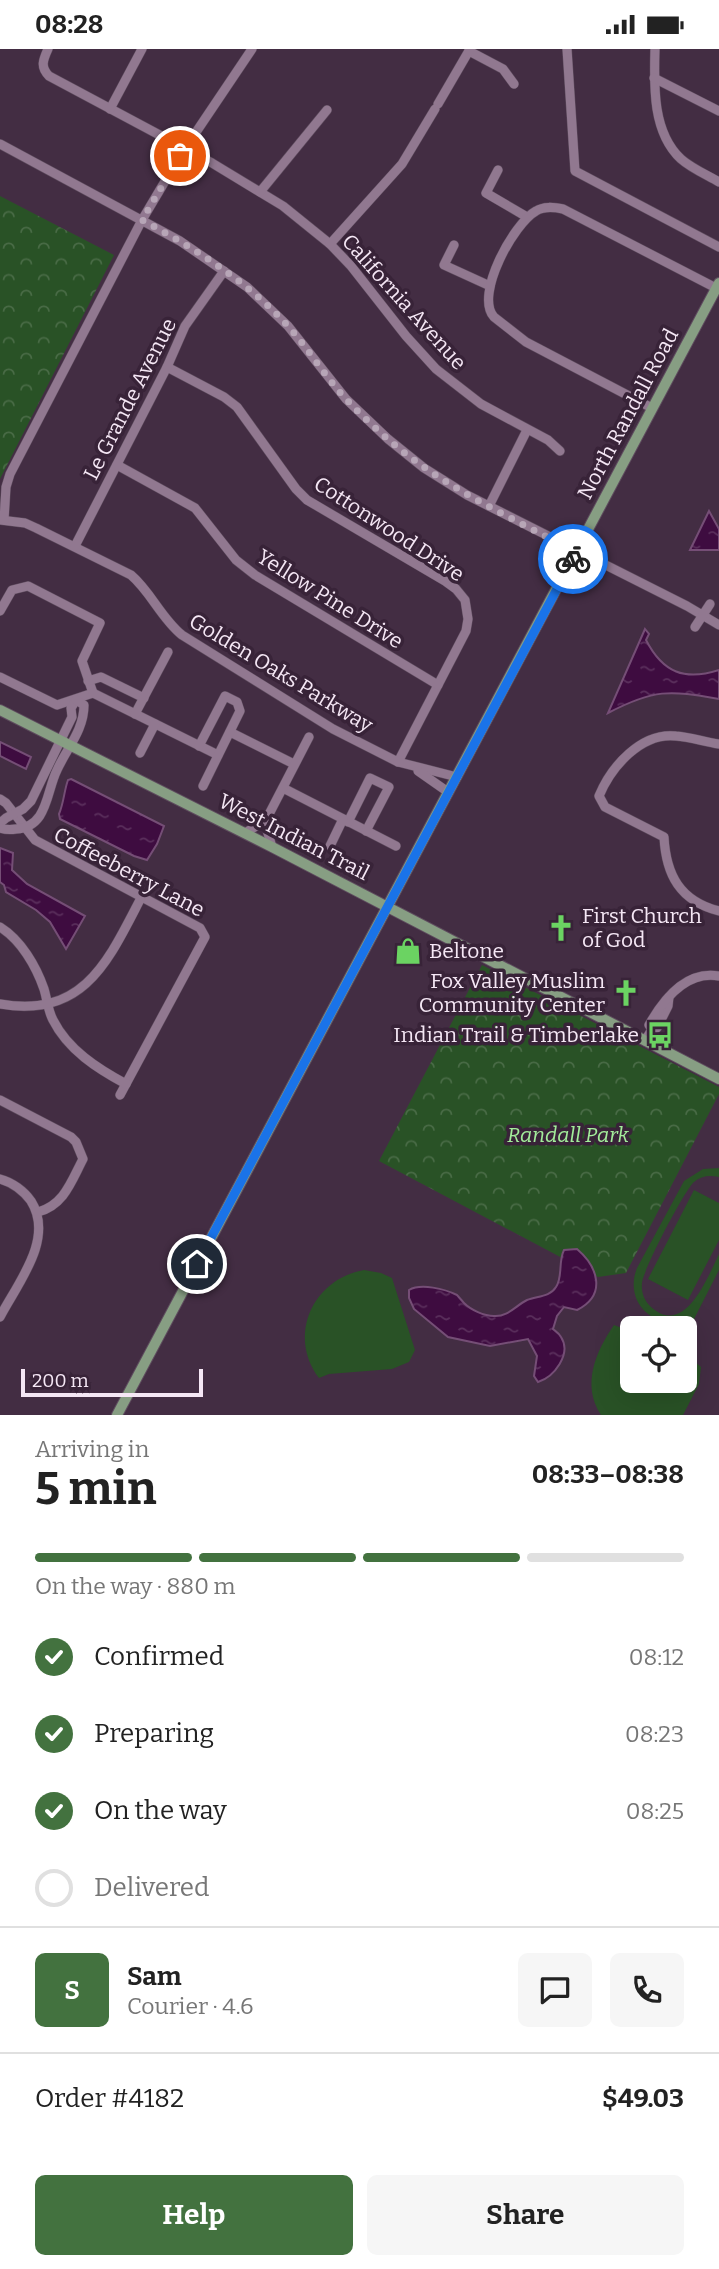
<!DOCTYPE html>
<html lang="en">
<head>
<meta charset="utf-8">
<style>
	body { margin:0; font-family:Bitter,serif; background:#f6f6f6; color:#222; height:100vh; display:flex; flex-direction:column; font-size:26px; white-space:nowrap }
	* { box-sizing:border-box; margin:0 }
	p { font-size:23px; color:#767676 }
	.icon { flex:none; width:38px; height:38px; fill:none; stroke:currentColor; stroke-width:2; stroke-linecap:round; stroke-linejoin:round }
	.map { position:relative; height:1366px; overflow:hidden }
	.panel { display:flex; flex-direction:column; background:#fff; flex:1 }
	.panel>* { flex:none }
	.tools { position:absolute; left:620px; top:1267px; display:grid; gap:14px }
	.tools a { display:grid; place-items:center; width:77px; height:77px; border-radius:10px; background:#fff; box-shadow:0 7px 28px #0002; font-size:35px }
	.scale { position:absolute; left:21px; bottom:18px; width:182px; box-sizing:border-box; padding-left:7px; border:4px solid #f5e7f5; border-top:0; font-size:19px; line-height:24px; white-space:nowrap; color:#f5e7f5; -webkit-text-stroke:5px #382338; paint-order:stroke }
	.pin { position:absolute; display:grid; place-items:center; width:60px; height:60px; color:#fff; margin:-30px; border:4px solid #fff; border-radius:50%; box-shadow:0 2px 7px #0007 }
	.courier { position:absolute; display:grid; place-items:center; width:70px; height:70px; margin:-35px; border:5px solid #1a73e8; border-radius:50%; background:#fff; color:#222; box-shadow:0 2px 9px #0007 }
	.headline em { font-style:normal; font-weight:700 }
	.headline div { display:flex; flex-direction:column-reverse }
	.headline { display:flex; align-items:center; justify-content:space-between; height:119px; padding:0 35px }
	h1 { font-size:46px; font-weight:700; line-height:52px }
	.bar { display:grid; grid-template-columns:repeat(4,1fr); gap:10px 7px; align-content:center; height:84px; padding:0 35px }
	.bar i { height:9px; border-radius:5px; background:#e0e0e0 }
	.bar .on { background:#43723f }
	.bar p { grid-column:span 4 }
	.line { display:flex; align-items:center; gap:18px; padding:0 35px; border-top:2px solid #e0e0e0 }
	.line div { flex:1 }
	.round { display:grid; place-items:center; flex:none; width:74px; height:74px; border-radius:10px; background:#f6f6f6 }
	ol { padding:0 35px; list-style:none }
	li { display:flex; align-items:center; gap:21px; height:77px }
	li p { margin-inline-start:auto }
	li .icon { padding:7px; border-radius:50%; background:#43723f; color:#fff; stroke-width:4 }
	li:last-child { color:#767676 }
	li i { width:38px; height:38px; border:4px solid #e0e0e0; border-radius:50% }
	.primary-button { display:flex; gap:14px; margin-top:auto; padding:14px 35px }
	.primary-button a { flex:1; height:80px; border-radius:10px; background:#43723f; color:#fff; font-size:28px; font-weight:700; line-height:80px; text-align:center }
	.primary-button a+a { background:#f6f6f6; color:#222 }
	.status { display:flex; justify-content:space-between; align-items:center; height:49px; padding:0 35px; background:#fff; direction:ltr }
	.status svg { height:19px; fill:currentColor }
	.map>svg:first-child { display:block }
	.grass { fill:#295226 }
	.park { fill:url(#park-crowns) }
	.water { fill:url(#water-ripples); stroke:#754e76; stroke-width:2 }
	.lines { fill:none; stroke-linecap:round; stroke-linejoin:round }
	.minor-casing { stroke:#5e4c5e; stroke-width:10 }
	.major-casing { stroke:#5e4c5e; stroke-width:12 }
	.minor { stroke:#917890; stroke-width:9 }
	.major { stroke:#879e83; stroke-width:10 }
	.done { stroke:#b7a6b7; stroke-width:7; stroke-dasharray:0 12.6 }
	.route { stroke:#1a73e8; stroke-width:9 }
	.labels { text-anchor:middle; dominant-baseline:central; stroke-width:7; stroke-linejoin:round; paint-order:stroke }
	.street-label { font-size:21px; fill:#f5e7f5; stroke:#382338 }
	.poi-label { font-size:21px; fill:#f5e7f5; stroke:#382338; text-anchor:start }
	.park-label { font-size:21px; font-style:italic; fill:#a3ed9b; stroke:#382338 }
</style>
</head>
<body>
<div class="status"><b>08:28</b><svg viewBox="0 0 49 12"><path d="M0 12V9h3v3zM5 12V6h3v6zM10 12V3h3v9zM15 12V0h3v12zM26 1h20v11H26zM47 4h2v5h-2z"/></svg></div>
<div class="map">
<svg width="719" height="1366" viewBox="0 0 719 1366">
	<defs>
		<pattern id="park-crowns" width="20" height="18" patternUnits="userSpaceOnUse" patternTransform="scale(1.75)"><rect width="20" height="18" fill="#295226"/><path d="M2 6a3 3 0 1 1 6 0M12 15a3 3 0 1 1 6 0" fill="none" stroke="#496b46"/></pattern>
		<pattern id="water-ripples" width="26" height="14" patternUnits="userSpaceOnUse" patternTransform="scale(1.75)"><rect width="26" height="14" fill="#3e0c40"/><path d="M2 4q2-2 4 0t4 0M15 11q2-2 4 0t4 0" fill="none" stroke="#5a2f5c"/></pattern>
	</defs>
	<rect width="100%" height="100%" fill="#432d43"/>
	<g class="grass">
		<path d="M719,1119V1128C709,1126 701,1127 694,1133C684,1142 643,1221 642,1234C641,1243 644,1252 651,1258C685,1289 708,1227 719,1205V1221L690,1278L683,1274L684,1271C651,1280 624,1251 637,1219L684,1132L703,1120Z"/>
		<path d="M694,1141L719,1154V1191L688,1251L648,1230Z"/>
		<path d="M364,1221L381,1224L392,1229L415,1301L409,1313L392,1320L329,1325L319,1329C287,1286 313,1230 364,1221Z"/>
		<path d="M614,1276L632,1283V1332H684V1304L701,1318L699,1335L683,1366H601C581,1336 596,1302 614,1276Z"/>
	</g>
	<g class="park">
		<path d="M0,147L114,206L0,430Z"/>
		<path d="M482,916L719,1038V1045L626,1224L598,1228L379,1112Z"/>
	</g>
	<g class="water">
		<path d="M709,462L719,480V501H690Z"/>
		<path d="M645,580L649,585L646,591C663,624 685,632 719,621V650C669,641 654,640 608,664Z"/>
		<path d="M0,693L31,708L26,720L0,707Z"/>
		<path d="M71,730L164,777L157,795L147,811L134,807L60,770L59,765C64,753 64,742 68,731Z"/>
		<path d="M0,799L13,804L12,821L27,835L85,867L66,900L50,873L36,861L6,843L4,836L0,833Z"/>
		<path d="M577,1200C598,1218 607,1246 577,1261L564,1258L557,1267L553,1280C555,1282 559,1284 561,1288C572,1305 554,1328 538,1333L534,1327L537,1307L528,1290L490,1297L448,1288L414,1260L409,1249V1241C421,1234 445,1240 457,1246C458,1247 463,1253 464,1254C471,1261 484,1267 494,1267C508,1268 515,1257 527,1251C537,1247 550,1248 556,1238C563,1228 558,1213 564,1201Z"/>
	</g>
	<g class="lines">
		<defs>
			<g id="minor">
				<path d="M48,0C43,11 40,18 49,27L212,114L283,157L330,195L351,217L406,287L436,320L481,355L548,391L560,402"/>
				<path d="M567,0L575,122L719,198"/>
				<path d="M655,0C654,36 652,83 681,110C691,119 707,126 719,133"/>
				<path d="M469,2L503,20L514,35"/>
				<path d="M654,29L719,62"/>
				<path d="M438,55L470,0"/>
				<path d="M110,60L142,0"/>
				<path d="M0,95L180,192L247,238L288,277L346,350L388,390L424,419L467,446L687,557L719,576"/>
				<path d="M498,121L486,144L527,168"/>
				<path d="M260,143L327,61"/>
				<path d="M330,195L402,115L435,60"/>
				<path d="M454,196L444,216L490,237"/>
				<path d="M167,318L224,348L237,358L296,440L307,451L445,532L456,540L465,551L468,570L466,582L398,713"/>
				<path d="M652,359L526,293L494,268C474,246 514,174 536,162C544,157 553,158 563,160L716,239"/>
				<path d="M117,416L195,459L236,511L255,526L438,636"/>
				<path d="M489,457L527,381"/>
				<path d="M0,471L25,474L36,479L131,526C151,543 161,569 182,586L333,680L398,713L457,728"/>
				<path d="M4,471L6,438L10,425L142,171L180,107L252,0"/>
				<path d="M75,497L167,318L185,277L224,222"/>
				<path d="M0,562L12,541L28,537L100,574L82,612L93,644L57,656L0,628"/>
				<path d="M695,578L710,555"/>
				<path d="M88,632L101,628L144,649"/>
				<path d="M93,644L218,706"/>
				<path d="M135,665L168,603"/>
				<path d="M230,683L294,715"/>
				<path d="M719,695C705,693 690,688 676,687C641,683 611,718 599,747L605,758L664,788C666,826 680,852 719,862"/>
				<path d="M199,697L225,647L237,653L240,662L203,737"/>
				<path d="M140,704L155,675"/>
				<path d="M418,722L448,743"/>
				<path d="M283,739L396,797"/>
				<path d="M0,750L6,754L35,791L200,879L205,888L120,1046"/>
				<path d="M266,771L267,781L272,798"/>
				<path d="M348,773L370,729L389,738L366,782"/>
				<path d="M0,774L6,769L23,760L31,752L72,668L71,659L76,651"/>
				<path d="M0,779C6,781 10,781 16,780C48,778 46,743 57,721C67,699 84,681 84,656L76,651"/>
				<path d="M245,784L266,771L309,688"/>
				<path d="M330,797L343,770"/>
				<path d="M0,878C21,891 36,917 44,940C47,950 48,962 53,971C68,1001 98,1020 126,1035"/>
				<path d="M0,955C85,970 109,910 142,847"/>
				<path d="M652,980L657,979L668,957L669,948"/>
				<path d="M645,992L652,980L649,976C663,951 686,921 719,927"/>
				<path d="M0,1051L71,1088L76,1093L83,1110C71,1133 64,1156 38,1163"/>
				<path d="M0,1130C12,1133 24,1142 31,1152C55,1190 17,1235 0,1268"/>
			</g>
			<g id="major">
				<path d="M0,661L272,798L719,1030"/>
				<path d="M117,1366L719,234"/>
			</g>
		</defs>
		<use href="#minor" class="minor-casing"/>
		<use href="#major" class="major-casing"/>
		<use href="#minor" class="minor"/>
		<use href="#major" class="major"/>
	</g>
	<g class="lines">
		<path class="done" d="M180,107L142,171C194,199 247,232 287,276C309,300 325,328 347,351C360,365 375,379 390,392C445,439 512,469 576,503L573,510"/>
		<path class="route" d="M197,1215L573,510"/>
	</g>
	<defs>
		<symbol id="church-bare" viewBox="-9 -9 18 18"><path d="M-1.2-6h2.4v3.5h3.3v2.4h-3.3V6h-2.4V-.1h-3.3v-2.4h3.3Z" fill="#6bd362" stroke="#382338" stroke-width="2.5" paint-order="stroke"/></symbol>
		<symbol id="shop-bare" viewBox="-9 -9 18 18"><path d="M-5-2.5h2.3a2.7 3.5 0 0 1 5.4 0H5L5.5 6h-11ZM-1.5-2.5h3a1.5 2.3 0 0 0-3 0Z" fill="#6bd362" stroke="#382338" stroke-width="2.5" paint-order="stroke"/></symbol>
		<symbol id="bus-bare" viewBox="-9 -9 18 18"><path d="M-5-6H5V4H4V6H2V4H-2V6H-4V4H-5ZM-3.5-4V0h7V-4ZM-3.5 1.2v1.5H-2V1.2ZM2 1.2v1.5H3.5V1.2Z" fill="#6bd362" stroke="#382338" stroke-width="2.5" paint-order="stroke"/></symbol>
	</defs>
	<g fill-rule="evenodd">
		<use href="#church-bare" x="542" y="860" width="38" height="38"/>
		<use href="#shop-bare" x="389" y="883" width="38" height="38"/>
		<use href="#church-bare" x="607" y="925" width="38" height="38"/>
		<use href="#bus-bare" x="641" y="967" width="38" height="38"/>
	</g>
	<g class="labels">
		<g class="street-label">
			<text transform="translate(404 253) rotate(48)">California Avenue</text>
			<text transform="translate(130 350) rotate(-63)">Le Grande Avenue</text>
			<text transform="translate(628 365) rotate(-62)">North Randall Road</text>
			<text transform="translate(389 480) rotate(33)">Cottonwood Drive</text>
			<text transform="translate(330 550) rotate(32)">Yellow Pine Drive</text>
			<text transform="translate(281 624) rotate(31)">Golden Oaks Parkway</text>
			<text transform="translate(294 788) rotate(27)">West Indian Trail</text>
			<text transform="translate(129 823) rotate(28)">Coffeeberry Lane</text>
		</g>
		<g class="poi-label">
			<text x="582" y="867">First Church<tspan x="582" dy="24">of God</tspan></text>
			<text x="429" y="902">Beltone</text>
			<text x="605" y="932" text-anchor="end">Fox Valley Muslim<tspan x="605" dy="24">Community Center</tspan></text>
			<text x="639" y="986" text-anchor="end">Indian Trail &amp; Timberlake</text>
		</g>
		<g class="park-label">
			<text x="568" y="1086">Randall Park</text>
		</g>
	</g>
</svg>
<div class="tools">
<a><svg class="icon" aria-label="locate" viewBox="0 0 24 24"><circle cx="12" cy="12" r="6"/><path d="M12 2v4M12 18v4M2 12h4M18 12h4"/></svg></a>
</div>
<div class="scale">200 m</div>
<div class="pin" style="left:180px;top:107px;background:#ea580c"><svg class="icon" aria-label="bag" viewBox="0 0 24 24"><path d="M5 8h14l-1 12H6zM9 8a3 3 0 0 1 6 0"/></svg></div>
<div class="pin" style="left:197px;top:1215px;background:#1f2937"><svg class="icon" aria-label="home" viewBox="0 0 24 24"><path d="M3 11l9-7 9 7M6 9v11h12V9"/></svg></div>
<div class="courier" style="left:573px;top:510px"><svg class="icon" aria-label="bike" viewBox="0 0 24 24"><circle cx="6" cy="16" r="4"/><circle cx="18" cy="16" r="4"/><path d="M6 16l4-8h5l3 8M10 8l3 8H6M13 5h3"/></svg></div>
</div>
<section class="panel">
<div class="headline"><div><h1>5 min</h1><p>Arriving in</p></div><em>08:33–08:38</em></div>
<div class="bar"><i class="on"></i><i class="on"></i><i class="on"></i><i></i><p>On the way · 880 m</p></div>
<ol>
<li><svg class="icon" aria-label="check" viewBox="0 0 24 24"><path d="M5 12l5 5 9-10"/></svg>Confirmed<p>08:12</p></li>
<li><svg class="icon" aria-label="check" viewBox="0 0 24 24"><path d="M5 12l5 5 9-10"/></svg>Preparing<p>08:23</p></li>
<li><svg class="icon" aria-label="check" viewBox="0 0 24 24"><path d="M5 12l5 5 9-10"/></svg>On the way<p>08:25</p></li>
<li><i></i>Delivered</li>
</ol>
<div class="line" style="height:126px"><b class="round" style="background:#43723f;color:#fff">S</b><div><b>Sam</b><p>Courier · 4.6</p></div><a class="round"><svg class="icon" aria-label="chat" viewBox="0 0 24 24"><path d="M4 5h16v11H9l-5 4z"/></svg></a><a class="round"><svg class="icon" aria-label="phone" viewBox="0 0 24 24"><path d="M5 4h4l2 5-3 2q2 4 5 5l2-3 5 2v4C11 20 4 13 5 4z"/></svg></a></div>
<div class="line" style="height:91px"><div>Order #4182</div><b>$49.03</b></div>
<div class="primary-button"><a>Help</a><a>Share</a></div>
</section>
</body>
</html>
